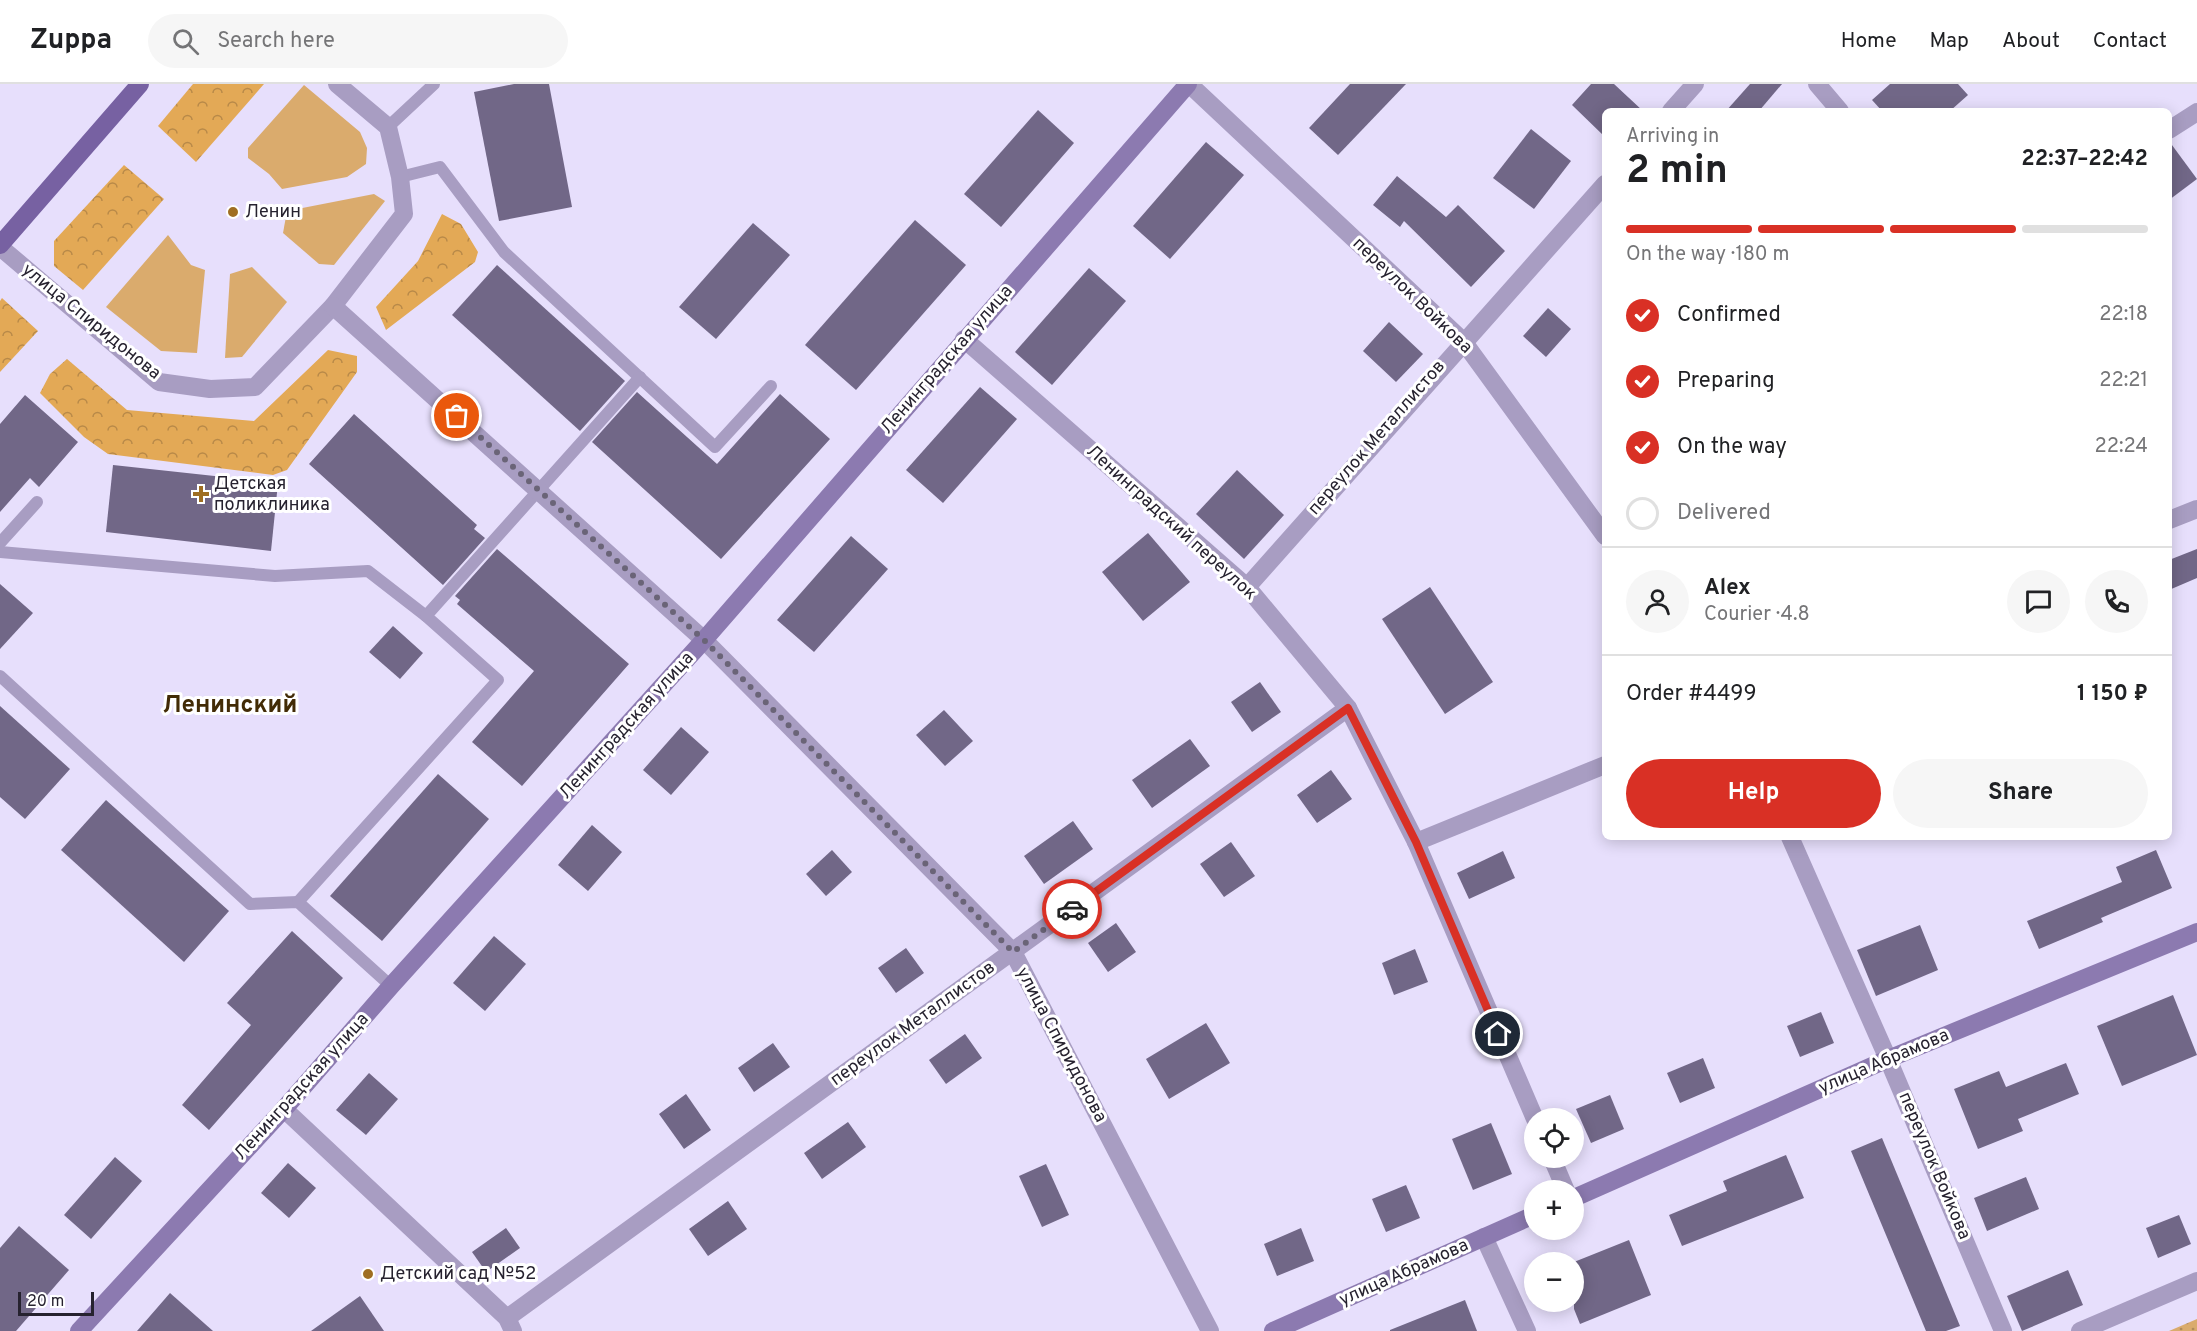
<!DOCTYPE html>
<html lang="en">
<head>
<meta charset="utf-8">
<style>
	body { margin:0; font-family:Overpass,sans-serif; background:#f6f6f6; color:#202124; height:100vh; display:flex; flex-direction:column; font-size:22px; white-space:nowrap }
	* { box-sizing:border-box; margin:0 }
	p { font-size:20px; color:#757577 }
	.icon { flex:none; width:33px; height:33px; fill:none; stroke:currentColor; stroke-width:2; stroke-linecap:round; stroke-linejoin:round }
	.map { position:relative; flex:1; overflow:hidden }
	.sheet { position:absolute; left:1602px; top:24px; width:570px; height:732px; display:flex; flex-direction:column; background:#fff; border-radius:9px; box-shadow:0 3px 15px #0003 }
	.sheet>* { flex:none }
	.buttons { position:absolute; left:1524px; top:1024px; display:grid; gap:12px }
	.buttons a { display:grid; place-items:center; width:60px; height:60px; border-radius:50%; background:#fff; box-shadow:0 3px 15px #0003; font-size:30px }
	.scale { position:absolute; left:18px; bottom:15px; width:76px; box-sizing:border-box; padding-left:6px; border:3px solid #26222f; border-top:0; font-size:16px; line-height:21px; white-space:nowrap; color:#26222f; -webkit-text-stroke:4px #fff; paint-order:stroke }
	.pin { position:absolute; display:grid; place-items:center; width:51px; height:51px; color:#fff; margin:-26px; border:3px solid #fff; border-radius:50%; box-shadow:0 2px 6px #0007 }
	.courier { position:absolute; display:grid; place-items:center; width:60px; height:60px; margin:-30px; border:4px solid #d93025; border-radius:50%; background:#fff; color:#222; box-shadow:0 2px 8px #0007 }
	.headline em { font-style:normal; font-weight:700 }
	.headline div { display:flex; flex-direction:column-reverse }
	.headline { display:flex; align-items:center; justify-content:space-between; height:102px; padding:0 24px }
	h1 { font-size:39px; font-weight:700; line-height:45px }
	.bar { display:grid; grid-template-columns:repeat(4,1fr); gap:9px 6px; align-content:center; height:72px; padding:0 24px }
	.bar i { height:8px; border-radius:4px; background:#e0e0e0 }
	.bar .active { background:#d93025 }
	.bar p { grid-column:span 4 }
	.line { display:flex; align-items:center; gap:15px; padding:0 24px; border-top:2px solid #e0e0e0 }
	.line div { flex:1 }
	.round { display:grid; place-items:center; flex:none; width:63px; height:63px; border-radius:32px; background:#f6f6f6 }
	ol { padding:0 24px; list-style:none }
	li { display:flex; align-items:center; gap:18px; height:66px }
	li p { margin-inline-start:auto }
	li .icon { padding:6px; border-radius:50%; background:#d93025; color:#fff; stroke-width:4 }
	li:last-child { color:#757577 }
	li i { width:33px; height:33px; border:3px solid #e0e0e0; border-radius:50% }
	.button { display:flex; gap:12px; margin-top:auto; padding:12px 24px }
	.button a { flex:1; height:69px; border-radius:36px; background:#d93025; color:#fff; font-size:24px; font-weight:700; line-height:69px; text-align:center }
	.button a+a { background:#f6f6f6; color:#202124 }
	header { display:flex; align-items:center; gap:36px; box-sizing:border-box; height:84px; padding:0 30px; background:#fff; border-bottom:2px solid #e0e0e0 }
	header strong { font-size:28px }
	nav { display:flex; gap:33px; margin-inline-start:auto; font-size:21px }
	.search { width:420px; height:54px; background:#f6f6f6; display:flex; align-items:center; gap:15px; box-sizing:border-box; padding:0 21px; border-radius:33px; color:#757577; font-size:22px }
	.map>svg:first-child { display:block }
	.green { fill:#daab6d }
	.forest { fill:url(#forest-crowns) }
	.garden { fill:url(#garden-dots) }
	.building { fill:#716787 }
	.lines { fill:none; stroke-linecap:round; stroke-linejoin:round }
	.lane { stroke:#a89dc2; stroke-width:12 }
	.street { stroke:#a89dc2; stroke-width:18 }
	.secondary { stroke:#8c7ab0; stroke-width:18 }
	.primary { stroke:#7761a2; stroke-width:18 }
	.done { stroke:#6a6477; stroke-width:6; stroke-dasharray:0 10.8 }
	.route { stroke:#d93025; stroke-width:8 }
	.poi-dot { fill:#9f6e22; stroke:#fff; stroke-width:2 }
	.labels { text-anchor:middle; dominant-baseline:central; stroke-width:6; stroke-linejoin:round; paint-order:stroke }
	.poi-label { font-size:18px; fill:#26222f; stroke:#fff; text-anchor:start }
	.street-label { font-size:18px; fill:#26222f; stroke:#fff }
	.district-label { font-size:24px; font-weight:bold; fill:#422b06; stroke:#fff }
</style>
</head>
<body>
<header>
<strong>Zuppa</strong>
<div class="search"><svg class="icon" aria-label="search" viewBox="0 0 24 24"><circle cx="10" cy="10" r="6"/><path d="M15 15l6 6"/></svg>Search here</div>
<nav><a>Home</a><a>Map</a><a>About</a><a>Contact</a></nav>
</header>
<div class="map">
<svg width="2197" height="1247" viewBox="0 0 2197 1247">
	<defs>
		<pattern id="forest-crowns" width="20" height="18" patternUnits="userSpaceOnUse" patternTransform="scale(1.5)"><rect width="20" height="18" fill="#e3a956"/><path d="M2 6a3 3 0 1 1 6 0M12 15a3 3 0 1 1 6 0" fill="none" stroke="#b88948"/></pattern>
		<pattern id="garden-dots" width="8" height="8" patternUnits="userSpaceOnUse" patternTransform="scale(1.5)"><rect width="8" height="8" fill="#daab6d"/><path d="M2 2h.1M6 6h.1" fill="none" stroke="#b18b5a" stroke-width="1.8" stroke-linecap="round"/></pattern>
	</defs>
	<rect width="100%" height="100%" fill="#e7dffc"/>
	<g class="green">
		<path d="M304,1L360,48L367,64L366,80L347,93L282,105L269,90L248,74V64Z"/>
		<path d="M374,110L385,117L334,181L319,180L283,149L287,127Z"/>
		<path d="M168,151L191,181L205,186L197,269L161,267L106,223Z"/>
		<path d="M252,183L287,218L242,273L225,274L230,190Z"/>
	</g>
	<g class="forest">
		<path d="M193,0H264L196,78L158,42Z"/>
		<path d="M124,81L164,115L83,206L54,182V157Z"/>
		<path d="M442,130L461,140L478,168L475,178L386,246L376,223L418,177Z"/>
		<path d="M2,214L38,247L0,288V217Z"/>
		<path d="M328,266L357,272V288L287,386L273,391L108,370L84,353L40,309L50,290L67,275L127,326L254,337Z"/>
	</g>
	<path class="garden" d="M2197,1235V1247H2169Z"/>
	<g class="building">
		<path d="M514,0H549L572,123L499,137L474,8Z"/>
		<path d="M1350,0H1406L1338,71L1309,44Z"/>
		<path d="M1591,0H1614L1643,27H1605V53L1572,21Z"/>
		<path d="M1750,0H1782L1759,27H1726Z"/>
		<path d="M1890,0H1958L1968,11L1950,27H1882L1872,16Z"/>
		<path d="M1038,26L1074,59L1001,143L964,110Z"/>
		<path d="M1531,45L1571,77L1534,125L1493,94Z"/>
		<path d="M2169,57L2197,95L2169,116Z"/>
		<path d="M1206,58L1244,91L1170,175L1133,142Z"/>
		<path d="M1397,92L1446,133L1458,121L1505,167L1471,203L1404,137L1400,143L1373,121Z"/>
		<path d="M915,136L966,181L856,306L805,261Z"/>
		<path d="M753,139L790,171L716,255L679,223Z"/>
		<path d="M497,181L625,297L580,347L452,231Z"/>
		<path d="M1089,184L1126,217L1052,301L1015,268Z"/>
		<path d="M1548,224L1571,245L1546,273L1523,252Z"/>
		<path d="M1389,238L1423,270L1396,298L1363,267Z"/>
		<path d="M980,303L1017,335L943,419L906,386Z"/>
		<path d="M637,308L717,380L780,310L830,355L721,475L592,358Z"/>
		<path d="M25,311L78,358L39,403L30,394L0,428V340Z"/>
		<path d="M354,330L477,441L474,445L485,454L443,501L309,380Z"/>
		<path d="M113,381L278,399L271,467L106,448Z"/>
		<path d="M1237,386L1284,431L1244,475L1196,430Z"/>
		<path d="M1148,449L1190,498L1143,537L1102,488Z"/>
		<path d="M851,452L888,485L814,568L777,536Z"/>
		<path d="M497,465L629,580L522,702L472,658L534,587L457,520L460,516L455,512Z"/>
		<path d="M2197,465V494L2169,506V476Z"/>
		<path d="M0,500L33,529L0,565Z"/>
		<path d="M1430,503L1493,598L1445,630L1382,535Z"/>
		<path d="M393,542L423,569L400,595L369,568Z"/>
		<path d="M1260,598L1281,628L1252,648L1231,618Z"/>
		<path d="M0,622L70,685L25,735L0,713Z"/>
		<path d="M944,626L973,657L945,682L916,651Z"/>
		<path d="M681,643L709,668L671,711L643,686Z"/>
		<path d="M1190,655L1210,682L1152,724L1132,696Z"/>
		<path d="M1331,686L1352,715L1317,739L1297,711Z"/>
		<path d="M438,690L489,735L382,857L330,812Z"/>
		<path d="M106,716L229,827L184,878L61,766Z"/>
		<path d="M1073,737L1093,765L1044,800L1024,772Z"/>
		<path d="M592,741L622,768L588,807L558,781Z"/>
		<path d="M1231,758L1255,792L1224,813L1200,780Z"/>
		<path d="M832,766L852,788L826,812L806,790Z"/>
		<path d="M2156,766L2172,804L2101,834L2103,838L2039,865L2027,837L2122,798L2116,783Z"/>
		<path d="M1503,767L1515,794L1469,815L1457,789Z"/>
		<path d="M1116,839L1136,868L1108,888L1088,859Z"/>
		<path d="M1920,841L1938,886L1876,912L1857,866Z"/>
		<path d="M292,847L343,894L209,1046L182,1021L251,941L227,919Z"/>
		<path d="M494,852L526,880L485,927L453,899Z"/>
		<path d="M906,864L924,889L896,909L878,884Z"/>
		<path d="M1415,865L1428,898L1394,911L1382,879Z"/>
		<path d="M2173,911L2197,971L2122,1002L2097,942Z"/>
		<path d="M1821,928L1834,959L1800,973L1787,942Z"/>
		<path d="M1206,939L1230,979L1169,1015L1146,975Z"/>
		<path d="M965,950L982,974L946,1000L929,976Z"/>
		<path d="M773,959L790,983L754,1008L738,984Z"/>
		<path d="M1703,974L1715,1004L1680,1019L1667,989Z"/>
		<path d="M2066,979L2079,1010L2018,1035L2023,1047L1978,1065L1954,1005L1999,987L2006,1003Z"/>
		<path d="M369,989L398,1015L366,1051L336,1026Z"/>
		<path d="M686,1010L711,1046L684,1065L659,1030Z"/>
		<path d="M1610,1011L1624,1045L1591,1059L1576,1025Z"/>
		<path d="M848,1038L866,1063L822,1095L804,1069Z"/>
		<path d="M1491,1039L1512,1090L1473,1106L1452,1055Z"/>
		<path d="M1882,1054L1960,1242L1946,1247H1926L1851,1067Z"/>
		<path d="M1786,1071L1804,1114L1682,1162L1669,1131L1727,1107L1723,1097Z"/>
		<path d="M115,1073L142,1097L91,1155L64,1131Z"/>
		<path d="M288,1079L316,1104L289,1134L261,1109Z"/>
		<path d="M1046,1080L1069,1131L1042,1143L1019,1092Z"/>
		<path d="M2026,1093L2039,1125L1987,1147L1974,1114Z"/>
		<path d="M1406,1101L1420,1134L1386,1148L1372,1115Z"/>
		<path d="M728,1117L747,1145L708,1172L689,1145Z"/>
		<path d="M2179,1131L2191,1160L2158,1174L2146,1144Z"/>
		<path d="M19,1142L69,1186L16,1247H0V1164Z"/>
		<path d="M506,1144L520,1164L486,1188L472,1168Z"/>
		<path d="M1301,1144L1314,1177L1277,1192L1264,1160Z"/>
		<path d="M1629,1156L1651,1211L1580,1240L1574,1225V1178Z"/>
		<path d="M2068,1186L2083,1221L2022,1247L2007,1212Z"/>
		<path d="M170,1209L213,1247H137Z"/>
		<path d="M360,1212L384,1247H311Z"/>
		<path d="M1465,1216L1477,1247H1390V1246Z"/>
	</g>
	<g class="lines">
		<g class="lane">
			<path d="M388,43L434,0"/>
			<path d="M400,93L440,83L504,168L715,363L771,302"/>
			<path d="M0,459L37,418"/>
			<path d="M0,468L275,492L368,487L426,532"/>
			<path d="M0,592L250,820L298,818L391,902"/>
			<path d="M298,818L498,596L426,532L640,293"/>
		</g>
		<g class="street">
			<path d="M1189,0L1463,257L1605,452"/>
			<path d="M1817,0L1840,27"/>
			<path d="M1671,27L1695,0"/>
			<path d="M2169,46L2197,28"/>
			<path d="M0,163L159,298L210,305L255,303L333,222L404,130L400,93L388,43L337,0"/>
			<path d="M333,222L704,556L1013,868L1210,1247"/>
			<path d="M964,255L1247,503L1348,624L1416,758L1535,1035"/>
			<path d="M2169,436L2197,425"/>
			<path d="M1247,503L1605,100"/>
			<path d="M1790,753L1888,975L2003,1247"/>
			<path d="M1416,758L1605,681"/>
			<path d="M284,1025L507,1234L513,1247"/>
			<path d="M1552,1074L1566,1107"/>
			<path d="M1484,1153L1527,1247"/>
			<path d="M507,1234L1348,624"/>
			<path d="M2080,1247L2197,1197"/>
		</g>
		<g class="secondary">
			<path d="M1574,1114L1888,975L2197,848"/>
			<path d="M79,1247L284,1025L391,902L704,556L1188,0"/>
			<path d="M1273,1247L1534,1131"/>
		</g>
		<path class="primary" d="M0,161L140,0"/>
	</g>
	<g class="lines">
		<path class="done" d="M457,332L704,556L1013,868L1072,825"/>
		<path class="route" d="M1072,825L1348,624L1416,758L1498,950"/>
	</g>
	<g class="poi-dot">
		<circle cx="233" cy="128" r="6"/>
		<path d="M198 401h6v6h6v6h-6v6h-6v-6h-6v-6h6z"/>
		<circle cx="368" cy="1190" r="6"/>
	</g>
	<g class="labels">
		<g class="poi-label">
			<text x="245" y="128">Ленин</text>
			<text x="214" y="400">Детская<tspan x="214" dy="21">поликлиника</tspan></text>
			<text x="380" y="1190">Детский сад №52</text>
		</g>
		<g class="street-label">
			<text transform="translate(1412 212) rotate(44)">переулок Войкова</text>
			<text transform="translate(91 238) rotate(39)">улица Спиридонова</text>
			<text transform="translate(947 276) rotate(-49)">Ленинградская улица</text>
			<text transform="translate(1377 354) rotate(-49)">переулок Металлистов</text>
			<text transform="translate(1171 439) rotate(42)">Ленинградский переулок</text>
			<text transform="translate(627 642) rotate(-48)">Ленинградская улица</text>
			<text transform="translate(913 940) rotate(-36)">переулок Металлистов</text>
			<text transform="translate(1061 961) rotate(62)">улица Спиридонова</text>
			<text transform="translate(1884 978) rotate(-23)">улица Абрамова</text>
			<text transform="translate(302 1003) rotate(-48)">Ленинградская улица</text>
			<text transform="translate(1934 1082) rotate(67)">переулок Войкова</text>
			<text transform="translate(1404 1189) rotate(-24)">улица Абрамова</text>
		</g>
		<g class="district-label">
			<text x="230" y="622">Ленинский</text>
		</g>
	</g>
</svg>
<div class="buttons">
<a><svg class="icon" aria-label="locate" viewBox="0 0 24 24"><circle cx="12" cy="12" r="6"/><path d="M12 2v4M12 18v4M2 12h4M18 12h4"/></svg></a>
<a>+</a>
<a>−</a>
</div>
<div class="scale">20 m</div>
<div class="pin" style="left:457px;top:332px;background:#ea580c"><svg class="icon" aria-label="bag" viewBox="0 0 24 24"><path d="M5 8h14l-1 12H6zM9 8a3 3 0 0 1 6 0"/></svg></div>
<div class="pin" style="left:1498px;top:950px;background:#1f2937"><svg class="icon" aria-label="home" viewBox="0 0 24 24"><path d="M3 11l9-7 9 7M6 9v11h12V9"/></svg></div>
<div class="courier" style="left:1072px;top:825px"><svg class="icon" aria-label="car" viewBox="0 0 24 24"><path d="M5 17H2v-5l4-1 3-4h7l3 4 3 1v5h-3M9 17h6M6 11h13"/><circle cx="7" cy="17" r="2"/><circle cx="17" cy="17" r="2"/></svg></div>
<section class="sheet">
<div class="headline"><div><h1>2 min</h1><p>Arriving in</p></div><em>22:37–22:42</em></div>
<div class="bar"><i class="active"></i><i class="active"></i><i class="active"></i><i></i><p>On the way · 180 m</p></div>
<ol>
<li><svg class="icon" aria-label="check" viewBox="0 0 24 24"><path d="M5 12l5 5 9-10"/></svg>Confirmed<p>22:18</p></li>
<li><svg class="icon" aria-label="check" viewBox="0 0 24 24"><path d="M5 12l5 5 9-10"/></svg>Preparing<p>22:21</p></li>
<li><svg class="icon" aria-label="check" viewBox="0 0 24 24"><path d="M5 12l5 5 9-10"/></svg>On the way<p>22:24</p></li>
<li><i></i>Delivered</li>
</ol>
<div class="line" style="height:108px"><a class="round"><svg class="icon" aria-label="person" viewBox="0 0 24 24"><circle cx="12" cy="8" r="4"/><path d="M4 21q1-7 8-7t8 7"/></svg></a><div><b>Alex</b><p>Courier · 4.8</p></div><a class="round"><svg class="icon" aria-label="chat" viewBox="0 0 24 24"><path d="M4 5h16v11H9l-5 4z"/></svg></a><a class="round"><svg class="icon" aria-label="phone" viewBox="0 0 24 24"><path d="M5 4h4l2 5-3 2q2 4 5 5l2-3 5 2v4C11 20 4 13 5 4z"/></svg></a></div>
<div class="line" style="height:78px"><div>Order #4499</div><b>1 150 ₽</b></div>
<div class="button"><a>Help</a><a>Share</a></div>
</section>
</div>
</body>
</html>
